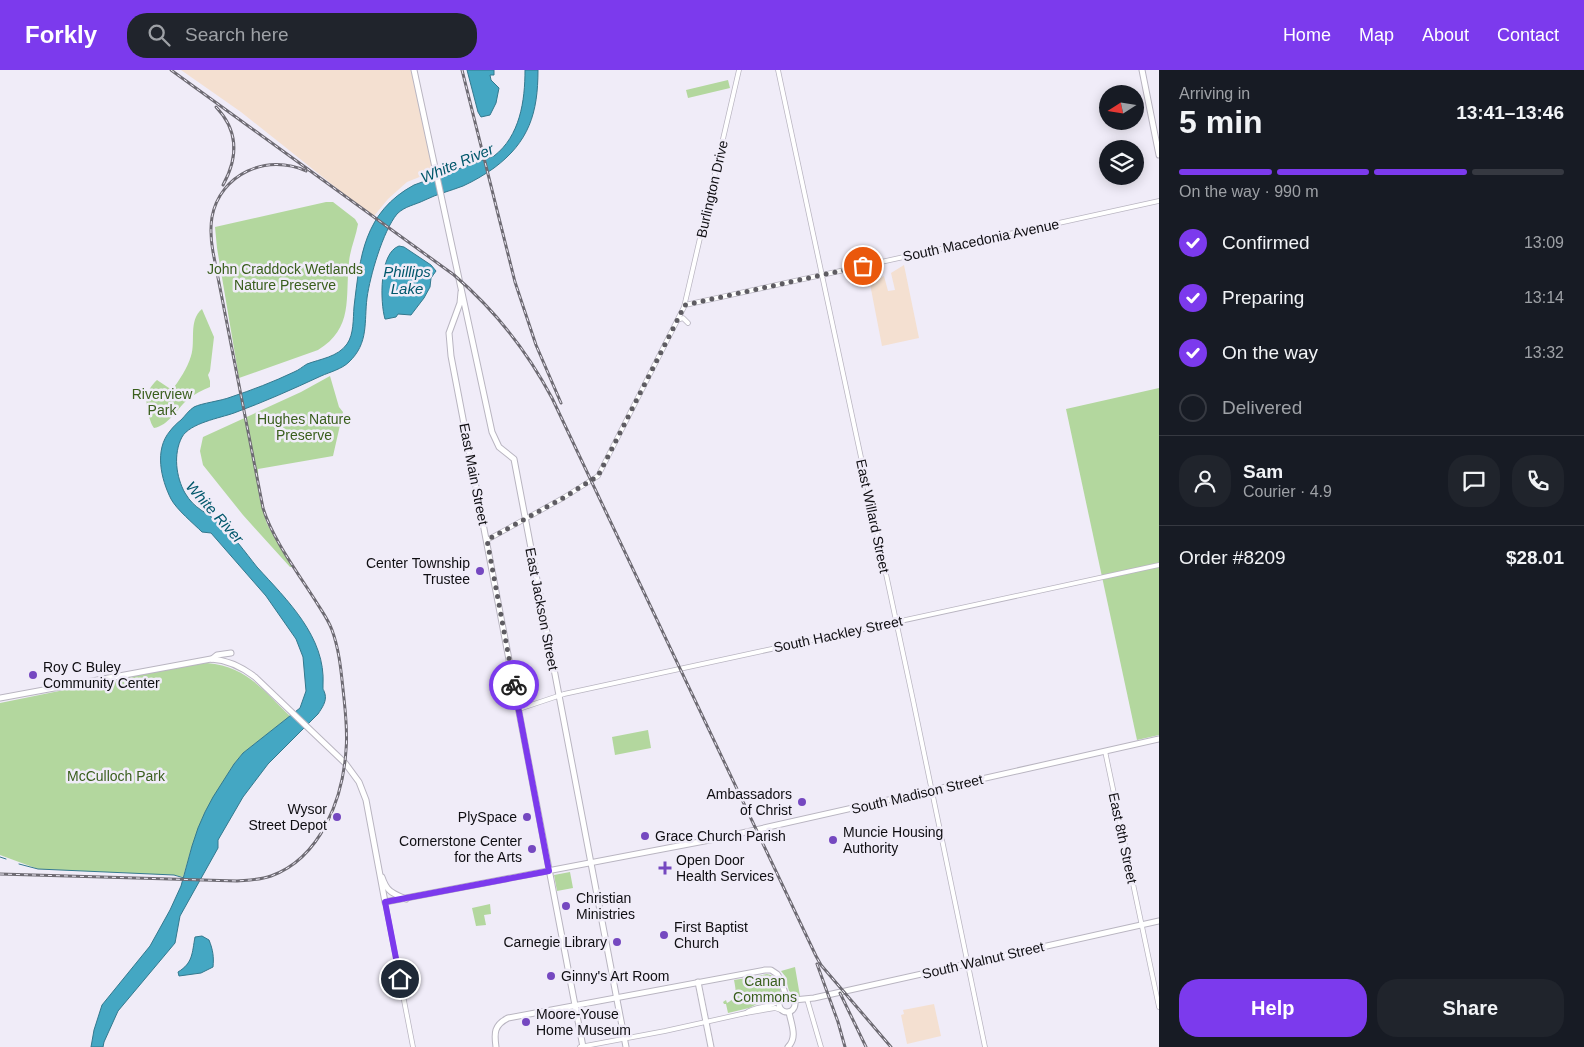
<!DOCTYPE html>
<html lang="en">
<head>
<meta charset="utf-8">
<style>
	body { margin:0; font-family:Helvetica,sans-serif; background:#20242c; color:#f1f3f6; height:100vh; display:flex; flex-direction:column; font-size:19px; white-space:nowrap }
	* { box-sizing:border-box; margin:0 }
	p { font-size:16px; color:#9ea1a6 }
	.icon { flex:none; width:28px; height:28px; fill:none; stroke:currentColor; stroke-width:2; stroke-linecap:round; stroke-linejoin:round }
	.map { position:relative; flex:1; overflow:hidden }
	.drawer { display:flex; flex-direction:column; background:#171b24; width:425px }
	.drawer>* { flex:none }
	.needle { width:32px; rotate:258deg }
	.fabs { position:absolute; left:1099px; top:15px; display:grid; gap:10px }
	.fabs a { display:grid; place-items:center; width:45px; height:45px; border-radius:50%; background:#171b24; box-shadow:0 2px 12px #0003; font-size:25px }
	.pin { position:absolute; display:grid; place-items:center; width:42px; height:42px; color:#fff; margin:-21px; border:2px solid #fff; border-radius:50%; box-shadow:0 1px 5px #0007 }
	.courier { position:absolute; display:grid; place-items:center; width:50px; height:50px; margin:-25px; border:4px solid #7c3aed; border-radius:50%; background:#fff; color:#222; box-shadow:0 1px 6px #0007 }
	.headline em { font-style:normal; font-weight:700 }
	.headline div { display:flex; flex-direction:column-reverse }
	.headline { display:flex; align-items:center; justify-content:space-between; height:85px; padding:0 20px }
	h1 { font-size:32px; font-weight:700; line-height:38px }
	.bar { display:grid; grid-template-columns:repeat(4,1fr); gap:8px 5px; align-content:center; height:60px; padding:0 20px }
	.bar i { height:6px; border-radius:4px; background:#363941 }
	.bar .active { background:#7c3aed }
	.bar p { grid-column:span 4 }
	.line { display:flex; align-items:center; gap:12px; padding:0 20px; border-top:1px solid #363941 }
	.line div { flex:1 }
	.round { display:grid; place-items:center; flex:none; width:52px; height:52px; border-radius:20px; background:#20242c }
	ol { padding:0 20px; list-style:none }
	li { display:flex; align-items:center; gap:15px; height:55px }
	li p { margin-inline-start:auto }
	li .icon { padding:5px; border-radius:50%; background:#7c3aed; color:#fff; stroke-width:4 }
	li:last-child { color:#9ea1a6 }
	li i { width:28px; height:28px; border:2px solid #363941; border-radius:50% }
	.primary-button { display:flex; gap:10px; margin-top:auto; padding:10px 20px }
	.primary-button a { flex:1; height:58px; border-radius:20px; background:#7c3aed; color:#fff; font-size:20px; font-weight:700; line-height:58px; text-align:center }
	.primary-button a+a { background:#20242c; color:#f1f3f6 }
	header { display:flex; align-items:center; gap:30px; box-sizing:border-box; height:70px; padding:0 25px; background:#7c3aed; color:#fff }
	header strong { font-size:24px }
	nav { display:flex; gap:28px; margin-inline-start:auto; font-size:18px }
	.search { width:350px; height:45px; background:#20242c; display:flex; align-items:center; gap:12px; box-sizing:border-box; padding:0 18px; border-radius:20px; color:#9ea1a6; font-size:19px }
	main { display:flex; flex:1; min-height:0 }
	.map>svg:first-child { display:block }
	.industrial { fill:#f4e0d1 }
	.green { fill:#b3d79e }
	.water { fill:#44a7c3; stroke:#34798e }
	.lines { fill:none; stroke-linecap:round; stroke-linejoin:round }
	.stream { stroke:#34798e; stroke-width:1 }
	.minor-casing { stroke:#b9b5c1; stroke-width:5.5 }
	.major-casing { stroke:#b9b5c1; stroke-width:7 }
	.minor { stroke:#fff; stroke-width:4 }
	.major { stroke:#fff; stroke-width:5 }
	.rail-casing { stroke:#6e6b73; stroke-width:3 }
	.rail { stroke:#f0ecf8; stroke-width:1; stroke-dasharray:4; stroke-linecap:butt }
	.done { stroke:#5e5c62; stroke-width:5; stroke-dasharray:0 9 }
	.route { stroke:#7c3aed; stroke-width:6 }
	.poi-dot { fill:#7548c0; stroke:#f0ecf8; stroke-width:2 }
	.labels { text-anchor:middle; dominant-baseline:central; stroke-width:5; stroke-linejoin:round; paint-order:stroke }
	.street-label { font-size:14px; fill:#0f0e12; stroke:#f0ecf8 }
	.park-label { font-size:14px; fill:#395e1c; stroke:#f0ecf8 }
	.poi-label { font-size:14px; fill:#0f0e12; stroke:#f0ecf8; text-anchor:start }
	.water-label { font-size:15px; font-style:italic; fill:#00576b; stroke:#f0ecf8 }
</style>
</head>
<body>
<header>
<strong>Forkly</strong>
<div class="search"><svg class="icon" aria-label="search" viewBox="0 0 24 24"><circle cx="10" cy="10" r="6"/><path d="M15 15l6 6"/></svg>Search here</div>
<nav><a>Home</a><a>Map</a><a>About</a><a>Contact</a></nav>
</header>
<main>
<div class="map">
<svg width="1159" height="977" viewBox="0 0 1159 977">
	<rect width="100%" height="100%" fill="#f0ecf8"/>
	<g class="industrial">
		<path d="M181,0H414L436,104L429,107L424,102L422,106L407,112L388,129L374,146L344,124L241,42Z"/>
		<path d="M904,195L919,268L882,276L870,214L884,206L888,221L895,220L891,203Z"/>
		<path d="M934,934L941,966L907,974L901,945L904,944L903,940Z"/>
	</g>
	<g class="green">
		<path d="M728,10L730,18L688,28L686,20Z"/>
		<path d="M326,132H333L355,149L358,154C356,167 350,179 349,192C345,228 354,258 318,280L239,308L217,178L215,157Z"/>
		<path d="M202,239L214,267L210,301L208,305L210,311V317C202,320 195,324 188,329C178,338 168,356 154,358C151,354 151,352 149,347C145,332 145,321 157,310L172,320C180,309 187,299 191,286C196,271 188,251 202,239Z"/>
		<path d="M330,306L339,337L343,342L333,386L258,399L259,426L267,454L293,497H290L243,445L203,395L200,381L203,367L301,322Z"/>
		<path d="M1159,318V665L1137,670L1066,339Z"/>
		<path d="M207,593C248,597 262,620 290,646L243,683L234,694L205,742L192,776L183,807L174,805L38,799L0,785V633L192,594Z"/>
		<path d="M648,660L651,678L615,685L612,667Z"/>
		<path d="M570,802L573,818L557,821L554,805Z"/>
		<path d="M490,834L491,844L484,845L486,855L476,856L472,838Z"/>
		<path d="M795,897L800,926H798L789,921L785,906L781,901Z"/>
		<path d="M767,904C778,906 779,914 781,924L773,933L757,934L749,938L728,943L726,934H724L723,932L726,930L727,933C738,927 736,921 734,910L753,907Z"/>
	</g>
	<g class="water">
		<path d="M467,0H494V5H490L491,10L499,18L496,33L490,45L481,47L478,42Z"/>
		<path d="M525,0H538C538,43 529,72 494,98C484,105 474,111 463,116C450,121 437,124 425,130C415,135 405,136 397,144C383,161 370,206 367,228C364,252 369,273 349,292C342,299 330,302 321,306C293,319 264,332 234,343C220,348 190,353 182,367C173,384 176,407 185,423C195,440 206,441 219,453C233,465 245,482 257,497C287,530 326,567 323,615C323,622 323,617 325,624C327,631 322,638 318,644L268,694L243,727L218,770V778L180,846L175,873L118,941L104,972L103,977H91L94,960L102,935L150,876L170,840L181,816L192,776L198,758L205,742L213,727L234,694L243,683L300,638L306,621L303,587L296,569L266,526L211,463L202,462C193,453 177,440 171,429C161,409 154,380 170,361C173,357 177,353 181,350C185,346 189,340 194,337C202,333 221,331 231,327C252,320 273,312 294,302C299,300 302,297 307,294C320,289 338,287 347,274C354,264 353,249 354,237C360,186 364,142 414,115L494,86C520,66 525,31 525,0Z"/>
		<path d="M399,176L404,177L431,195L436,201L431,208L430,217L424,228L411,245L398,244L396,247L386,249H385C380,232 379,183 399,176Z"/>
		<path d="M202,866L209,870C213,880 214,887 213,897L201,903L179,906L178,902C193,893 192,883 195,867Z"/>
	</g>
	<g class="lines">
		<g class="stream">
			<path d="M0,787L6,789"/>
			<path d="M19,794L38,799L174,805L184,808"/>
		</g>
		<defs>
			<g id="minor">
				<path d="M778,0L913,630L985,977"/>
				<path d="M685,235L1159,131"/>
				<path d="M678,250L683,248L688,253"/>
				<path d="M487,470L563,428L598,406L684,237L739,0"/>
				<path d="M519,639L564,624L1159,495"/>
				<path d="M1105,681L1159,937"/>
				<path d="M385,832L413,977"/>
				<path d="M807,929L821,977"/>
				<path d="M746,943C756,935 771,939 781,929"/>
				<path d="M580,977L665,961L746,943L775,938L784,941"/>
			</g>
			<g id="major">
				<path d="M414,0L492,362L499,377L514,389L626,977"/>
				<path d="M1142,0L1159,85"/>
				<path d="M461,222L460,233L449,263L451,286L583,977"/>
				<path d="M212,589L217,585L231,583"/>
				<path d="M0,628L211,589C227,590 242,597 255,607L345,693L359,712L366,730L385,832L715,769L1159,669"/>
				<path d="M382,807C387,822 392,823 406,829"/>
				<path d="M698,912L711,977"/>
				<circle cx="787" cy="934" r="8"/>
				<path d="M794,930L814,928L1159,851"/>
				<path d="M496,977C494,963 494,955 508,948L765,900H771L777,904L781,910L786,927"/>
				<path d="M788,977C798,967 791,954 789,942"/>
			</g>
		</defs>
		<use href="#minor" class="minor-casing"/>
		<use href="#major" class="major-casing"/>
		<use href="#minor" class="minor"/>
		<use href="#major" class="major"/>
		<defs>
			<g id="rail">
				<path d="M171,0L454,205C495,240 527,281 552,328L816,886L821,895L891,977"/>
				<path d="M462,0L515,212L536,275L561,333"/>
				<path d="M216,37C239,61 238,88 223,115"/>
				<path d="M0,804L237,811C248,810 260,810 271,806C321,788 343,728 346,680C348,660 345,639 343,619C341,600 339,579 332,560C328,549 321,540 315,530C298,503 272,468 263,438L213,182C211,171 210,159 212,147C220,104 267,83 306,101"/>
				<path d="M817,894L838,952L845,977"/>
				<path d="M840,923L866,977"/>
			</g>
		</defs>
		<use href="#rail" class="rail-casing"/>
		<use href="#rail" class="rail"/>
	</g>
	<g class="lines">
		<path class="done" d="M514,615L487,470L563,428L598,406L685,235L863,196"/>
		<path class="route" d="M400,909L385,832L549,801L514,615"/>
	</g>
	<g class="poi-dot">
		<circle cx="480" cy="501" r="5"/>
		<circle cx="33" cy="605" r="5"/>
		<circle cx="802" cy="732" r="5"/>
		<circle cx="337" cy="747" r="5"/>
		<circle cx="527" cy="747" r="5"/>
		<circle cx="645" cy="766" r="5"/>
		<circle cx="833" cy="770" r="5"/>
		<circle cx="532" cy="779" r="5"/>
		<path d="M662.5 790.5h5v5h5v5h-5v5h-5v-5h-5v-5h5z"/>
		<circle cx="566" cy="836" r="5"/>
		<circle cx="664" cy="865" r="5"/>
		<circle cx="617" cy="872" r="5"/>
		<circle cx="551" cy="906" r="5"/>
		<circle cx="526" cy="952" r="5"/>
	</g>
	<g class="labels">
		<g class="street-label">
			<text transform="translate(712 119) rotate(-77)">Burlington Drive</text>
			<text transform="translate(981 170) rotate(-12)">South Macedonia Avenue</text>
			<text transform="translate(474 404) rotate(79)">East Main Street</text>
			<text transform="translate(873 446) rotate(78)">East Willard Street</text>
			<text transform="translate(542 539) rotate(79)">East Jackson Street</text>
			<text transform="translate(838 564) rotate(-12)">South Hackley Street</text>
			<text transform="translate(917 724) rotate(-13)">South Madison Street</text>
			<text transform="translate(1123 768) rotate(78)">East 8th Street</text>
			<text transform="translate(983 890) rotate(-13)">South Walnut Street</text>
		</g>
		<g class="park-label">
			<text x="285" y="199">John Craddock Wetlands<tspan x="285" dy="16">Nature Preserve</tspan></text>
			<text x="162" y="324">Riverview<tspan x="162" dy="16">Park</tspan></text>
			<text x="304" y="349">Hughes Nature<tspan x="304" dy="16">Preserve</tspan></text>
			<text x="116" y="706">McCulloch Park</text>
			<text x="765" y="911">Canan<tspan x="765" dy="16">Commons</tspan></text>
		</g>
		<g class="poi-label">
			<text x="470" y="493" text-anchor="end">Center Township<tspan x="470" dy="16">Trustee</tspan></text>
			<text x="43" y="597">Roy C Buley<tspan x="43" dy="16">Community Center</tspan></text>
			<text x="792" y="724" text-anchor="end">Ambassadors<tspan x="792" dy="16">of Christ</tspan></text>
			<text x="327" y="739" text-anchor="end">Wysor<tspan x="327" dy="16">Street Depot</tspan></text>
			<text x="517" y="747" text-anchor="end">PlySpace</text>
			<text x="843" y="762">Muncie Housing<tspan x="843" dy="16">Authority</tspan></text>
			<text x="655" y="766">Grace Church Parish</text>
			<text x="522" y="771" text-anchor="end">Cornerstone Center<tspan x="522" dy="16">for the Arts</tspan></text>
			<text x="676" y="790">Open Door<tspan x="676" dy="16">Health Services</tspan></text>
			<text x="576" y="828">Christian<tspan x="576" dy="16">Ministries</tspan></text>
			<text x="674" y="857">First Baptist<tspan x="674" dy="16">Church</tspan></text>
			<text x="607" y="872" text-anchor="end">Carnegie Library</text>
			<text x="561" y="906">Ginny's Art Room</text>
			<text x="536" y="944">Moore-Youse<tspan x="536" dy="16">Home Museum</tspan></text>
		</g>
		<g class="water-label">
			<text transform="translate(457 93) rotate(-23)">White River</text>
			<text x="407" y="201">Phillips<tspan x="407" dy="17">Lake</tspan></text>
			<text transform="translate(215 442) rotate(48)">White River</text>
		</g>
	</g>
</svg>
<div class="fabs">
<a><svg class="needle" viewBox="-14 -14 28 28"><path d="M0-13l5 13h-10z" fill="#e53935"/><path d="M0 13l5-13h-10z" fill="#9ea1a6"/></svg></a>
<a><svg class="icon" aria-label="layers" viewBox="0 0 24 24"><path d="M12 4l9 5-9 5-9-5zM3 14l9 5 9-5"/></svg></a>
</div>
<div class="pin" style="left:863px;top:196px;background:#ea580c"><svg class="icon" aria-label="bag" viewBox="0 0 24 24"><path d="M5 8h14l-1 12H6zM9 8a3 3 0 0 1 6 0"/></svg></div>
<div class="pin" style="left:400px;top:909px;background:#1f2937"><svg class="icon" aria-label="home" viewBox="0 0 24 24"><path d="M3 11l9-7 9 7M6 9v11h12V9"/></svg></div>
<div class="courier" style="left:514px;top:615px"><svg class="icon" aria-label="bike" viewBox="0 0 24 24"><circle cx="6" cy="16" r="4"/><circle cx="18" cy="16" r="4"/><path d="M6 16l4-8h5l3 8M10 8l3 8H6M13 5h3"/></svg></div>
</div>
<section class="drawer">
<div class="headline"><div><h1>5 min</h1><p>Arriving in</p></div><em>13:41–13:46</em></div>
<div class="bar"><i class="active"></i><i class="active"></i><i class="active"></i><i></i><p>On the way · 990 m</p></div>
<ol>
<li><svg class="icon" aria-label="check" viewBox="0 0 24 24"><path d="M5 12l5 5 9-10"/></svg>Confirmed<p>13:09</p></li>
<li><svg class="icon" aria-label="check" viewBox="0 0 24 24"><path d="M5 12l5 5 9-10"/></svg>Preparing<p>13:14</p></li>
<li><svg class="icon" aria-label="check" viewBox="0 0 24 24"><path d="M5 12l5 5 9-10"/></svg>On the way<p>13:32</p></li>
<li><i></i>Delivered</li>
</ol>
<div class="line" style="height:90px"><a class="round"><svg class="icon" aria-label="person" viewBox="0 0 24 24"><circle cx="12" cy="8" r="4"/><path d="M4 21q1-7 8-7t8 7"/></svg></a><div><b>Sam</b><p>Courier · 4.9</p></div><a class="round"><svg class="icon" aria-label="chat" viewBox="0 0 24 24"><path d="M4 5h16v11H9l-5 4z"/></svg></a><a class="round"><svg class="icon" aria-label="phone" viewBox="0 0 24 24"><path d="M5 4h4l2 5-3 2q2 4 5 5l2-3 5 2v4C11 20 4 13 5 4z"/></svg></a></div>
<div class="line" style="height:65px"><div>Order #8209</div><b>$28.01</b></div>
<div class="primary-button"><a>Help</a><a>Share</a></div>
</section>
</main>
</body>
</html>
